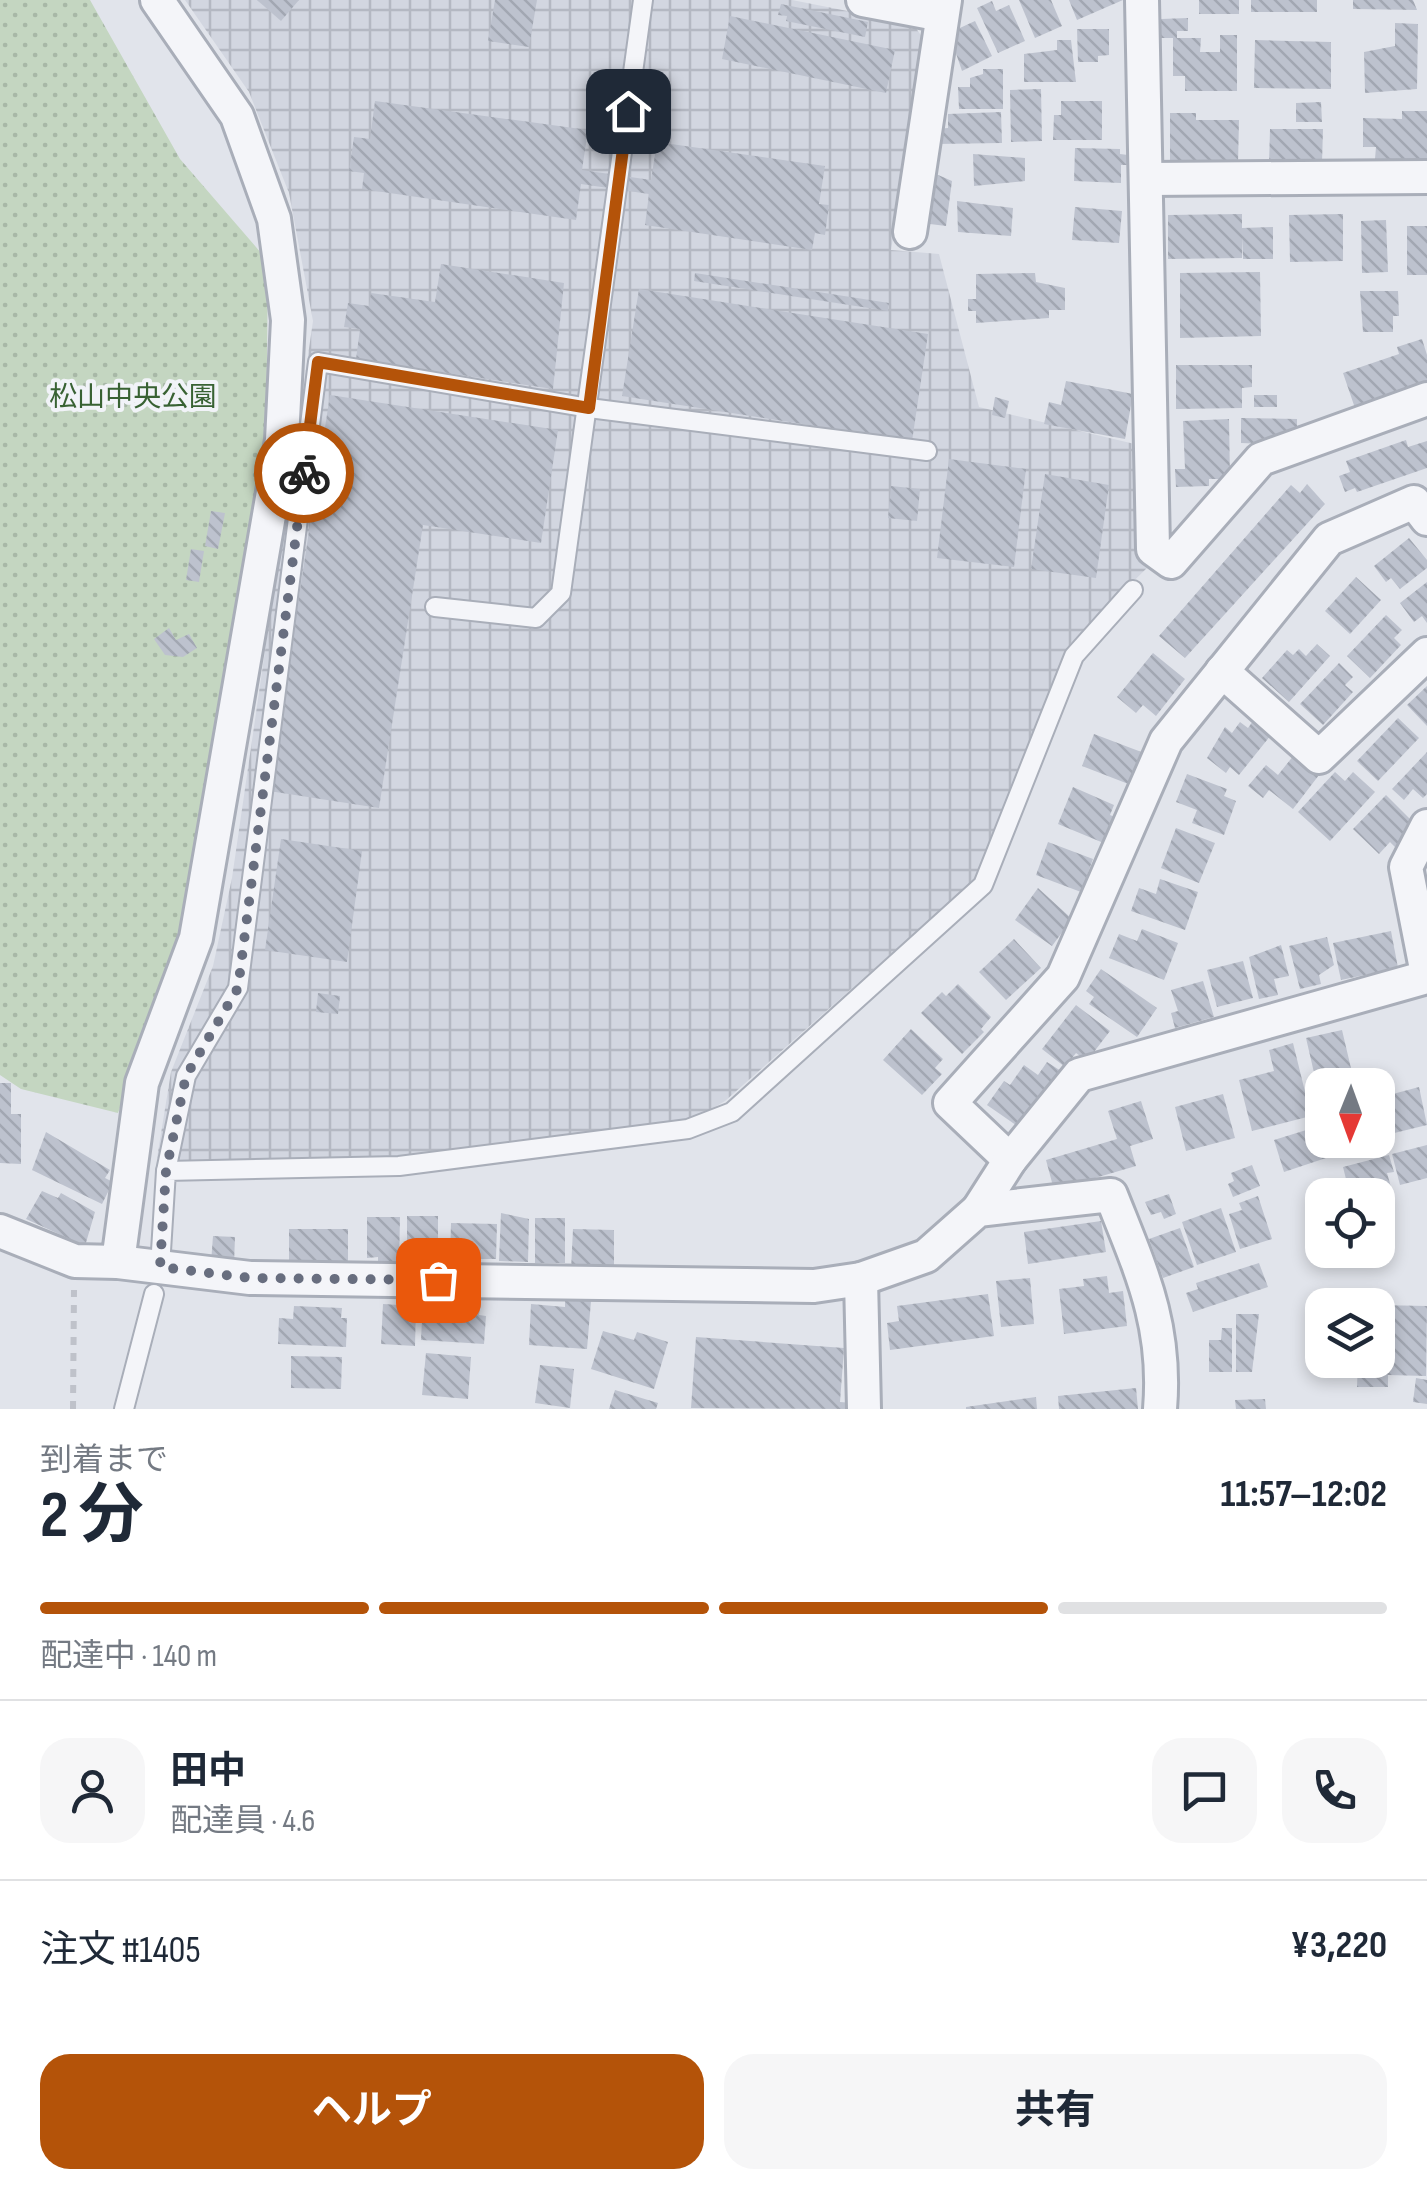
<!DOCTYPE html>
<html lang="ja">
<head>
<meta charset="utf-8">
<style>
	body { margin:0; font-family:"Sofia Sans Condensed","Noto Sans JP",sans-serif; background:#f6f6f7; color:#1f2937; height:100vh; display:flex; flex-direction:column; font-size:38px; white-space:nowrap }
	* { box-sizing:border-box; margin:0 }
	p { font-size:32px; color:#747a83 }
	.icon { flex:none; width:55px; height:55px; fill:none; stroke:currentColor; stroke-width:2; stroke-linecap:round; stroke-linejoin:round }
	.map { position:relative; height:1409px; overflow:hidden }
	.details { display:flex; flex-direction:column; background:#fff; flex:1 }
	.details>* { flex:none }
	.needle { width:65px; rotate:181deg }
	.fabs { position:absolute; left:1305px; top:1068px; display:grid; gap:20px }
	.fabs a { display:grid; place-items:center; width:90px; height:90px; border-radius:20px; background:#fff; box-shadow:0 5px 15px #0003; font-size:50px }
	.pin { position:absolute; display:grid; place-items:center; width:85px; height:85px; color:#fff; margin:-42px; border-radius:20px; box-shadow:0 5px 15px #0006 }
	.courier { position:absolute; display:grid; place-items:center; width:100px; height:100px; margin:-50px; border:8px solid #b45309; border-radius:50%; background:#fff; color:#222; box-shadow:0 2px 12px #0007 }
	.headline em { font-style:normal; font-weight:700 }
	.headline div { display:flex; flex-direction:column-reverse }
	.headline { display:flex; align-items:center; justify-content:space-between; height:170px; padding:0 40px }
	h1 { font-size:65px; font-weight:700; line-height:75px }
	.bar { display:grid; grid-template-columns:repeat(4,1fr); gap:15px 10px; align-content:center; height:120px; padding:0 40px }
	.bar i { height:12px; border-radius:8px; background:#e0e1e3 }
	.bar .active { background:#b45309 }
	.bar p { grid-column:span 4 }
	.line { display:flex; align-items:center; gap:25px; padding:0 40px; border-top:2px solid #e0e1e3 }
	.line div { flex:1 }
	.round { display:grid; place-items:center; flex:none; width:105px; height:105px; border-radius:30px; background:#f6f6f7 }
	.primary-button { display:flex; gap:20px; margin-top:auto; padding:20px 40px }
	.primary-button a { flex:1; height:115px; border-radius:30px; background:#b45309; color:#fff; font-size:40px; font-weight:700; line-height:115px; text-align:center }
	.primary-button a+a { background:#f6f6f7; color:#1f2937 }
	.map>svg:first-child { display:block }
	.industrial { fill:url(#industrial-grid) }
	.park { fill:url(#park-dots) }
	.building { fill:url(#building-back-hatch) }
	.lines { fill:none; stroke-linecap:round; stroke-linejoin:round }
	.service-casing { stroke:#a9aeb9; stroke-width:22 }
	.minor-casing { stroke:#a9aeb9; stroke-width:38 }
	.path { stroke:#bfc2ca; stroke-width:6; stroke-dasharray:8 8; stroke-linecap:butt }
	.service { stroke:#f4f5f9; stroke-width:18 }
	.minor { stroke:#f4f5f9; stroke-width:32 }
	.done { stroke:#686e7f; stroke-width:10; stroke-dasharray:0 18 }
	.route { stroke:#b45309; stroke-width:12 }
	.labels { text-anchor:middle; dominant-baseline:central; stroke-width:8; stroke-linejoin:round; paint-order:stroke }
	.park-label { font-size:28px; fill:#386233; stroke:#f1f3f8 }
</style>
</head>
<body>
<div class="map">
<svg width="1427" height="1409" viewBox="0 0 1427 1409">
	<defs>
		<pattern id="industrial-grid" width="8" height="8" patternUnits="userSpaceOnUse" patternTransform="scale(2.5)"><rect width="8" height="8" fill="#d2d6e0"/><path d="M0 4h8M4 0v8" fill="none" stroke="#b4b8c2"/></pattern>
		<pattern id="park-dots" width="8" height="8" patternUnits="userSpaceOnUse" patternTransform="scale(2.5)"><rect width="8" height="8" fill="#c4d6c1"/><path d="M2 2h.1M6 6h.1" fill="none" stroke="#a8b8a7" stroke-width="1.8" stroke-linecap="round"/></pattern>
		<pattern id="building-back-hatch" width="6" height="6" patternUnits="userSpaceOnUse" patternTransform="scale(2.5)"><rect width="6" height="6" fill="#bdc2ce"/><path d="M-1 5l2 2M0 0l6 6M5-1l2 2" fill="none" stroke="#a2a7b2"/></pattern>
	</defs>
	<rect width="100%" height="100%" fill="#e1e4eb"/>
	<path class="industrial" d="M185,0H792L913,24L925,41L891,250L939,254L979,407L1143,446L1136,541L1153,562L1071,643L974,880L725,1101L693,1120L400,1156L204,1162L157,1158L171,1072L213,966L232,878L313,321L289,193L249,92Z"/>
	<path class="park" d="M0,0H90L180,159L268,261L266,451L200,852L175,960L118,1113L21,1089L0,1075Z"/>
	<g class="building">
		<path d="M257,0H299L281,21Z"/>
		<path d="M495,0H537L529,47L488,41Z"/>
		<path d="M1019,0H1051L1062,26L1035,38Z"/>
		<path d="M1069,0H1123L1077,20Z"/>
		<rect x="1199" y="0" width="40" height="14"/>
		<rect x="1251" y="0" width="66" height="12"/>
		<path d="M1353,0H1413L1417,10L1353,9Z"/>
		<path d="M992,1L996,11L1009,5L1025,41L998,53L977,8Z"/>
		<path d="M781,4L868,22L865,37L786,21L787,16L778,15Z"/>
		<path d="M730,16L895,50L886,93L722,59Z"/>
		<path d="M1188,18V31H1177V38H1201L1200,52H1220V35H1237V91H1185V76H1173V38H1161V19Z"/>
		<path d="M975,21L992,56L962,71L949,33Z"/>
		<path d="M1395,23L1418,24L1417,89L1365,93L1364,52L1395,46Z"/>
		<path d="M1077,29H1109V55L1098,56V62H1078Z"/>
		<path d="M1057,40H1071L1076,82H1024V54L1057,50Z"/>
		<path d="M1255,40L1331,42V89L1254,88Z"/>
		<path d="M983,69H1003V109H959L958,87H970V78L983,74Z"/>
		<path d="M1041,89L1042,141L1011,142L1010,90Z"/>
		<path d="M375,101L588,130L582,170L651,180L657,142L825,166L819,204L829,205L825,235L815,233L812,250L645,225L649,194L581,184L576,220L362,189L364,173L349,171L354,137L370,139Z"/>
		<path d="M1061,101H1102V140H1053L1054,115H1061Z"/>
		<path d="M1321,102L1322,122H1296V103Z"/>
		<path d="M1402,111H1427V160L1375,159L1376,147H1363V118L1402,119Z"/>
		<path d="M1001,112L1002,143L937,144L936,129L948,128V114Z"/>
		<path d="M1170,113H1196V120H1239L1238,164H1170Z"/>
		<path d="M1270,129H1323L1322,163L1269,165Z"/>
		<path d="M1075,148L1120,149V154L1128,155V165H1121V183L1074,181Z"/>
		<path d="M973,154L1025,158V181L974,186Z"/>
		<path d="M929,171L952,181L946,226L922,223Z"/>
		<path d="M957,201L1013,208L1011,236L958,232Z"/>
		<path d="M1075,207L1122,211L1119,243L1072,240Z"/>
		<path d="M1242,214V228L1273,227V259H1243V237L1242,258L1168,259V215Z"/>
		<path d="M1343,214V261L1290,262L1289,215Z"/>
		<path d="M1386,220L1388,272L1362,273L1361,221Z"/>
		<rect x="1407" y="226" width="20" height="49"/>
		<path d="M441,264L564,283L553,389L356,359L360,329L344,327L348,303L369,306L371,293L435,302Z"/>
		<path d="M1260,272L1261,336L1180,338V273Z"/>
		<path d="M695,273L889,303L888,311L694,281Z"/>
		<path d="M1035,273L1036,282L1065,288V310H1049V318L976,323V311H968V299H976V274Z"/>
		<path d="M639,289L928,334L912,441L622,396Z"/>
		<path d="M1360,291H1398L1399,316H1393V332H1363Z"/>
		<path d="M1422,339L1427,355V391L1357,414L1343,373L1399,354L1397,347Z"/>
		<path d="M1176,365H1252V387L1242,388V408L1176,409Z"/>
		<path d="M1066,381L1133,394L1125,439L1044,424L1049,402L1061,405Z"/>
		<path d="M330,395L558,430L541,543L423,525L379,808L269,791Z"/>
		<rect x="1254" y="395" width="23" height="12"/>
		<path d="M995,397L1009,401L1005,418L992,415Z"/>
		<path d="M1241,418L1297,419V436L1289,445L1241,443Z"/>
		<path d="M1229,419L1230,479H1209V486L1176,487L1175,469H1185L1183,421Z"/>
		<path d="M1406,440L1408,447L1427,441V468L1357,492L1355,488L1345,492L1339,476L1350,472L1346,461Z"/>
		<path d="M949,459L1026,469L1014,567L937,558Z"/>
		<path d="M1045,474L1109,485L1096,578L1031,569Z"/>
		<path d="M1307,484L1325,504L1185,658L1159,636L1291,485L1300,493Z"/>
		<path d="M891,486L920,489L917,521L888,518Z"/>
		<path d="M211,511L225,513L218,549L205,546Z"/>
		<path d="M1409,538L1427,560V568L1400,589L1391,578L1386,582L1374,566Z"/>
		<path d="M191,549L204,551L199,582L186,580Z"/>
		<path d="M1356,577L1381,600L1350,634L1325,611Z"/>
		<path d="M1427,582V623L1422,616L1414,622L1400,603Z"/>
		<path d="M1386,615L1402,630L1394,638L1401,645L1370,678L1347,656Z"/>
		<path d="M169,628L176,640L189,634L197,648L183,657L165,655L154,639Z"/>
		<path d="M1317,644L1330,656L1289,702L1262,678L1287,650L1293,655L1299,649L1306,656Z"/>
		<path d="M1153,653L1185,679L1156,716L1143,705L1136,713L1117,697Z"/>
		<path d="M1339,663L1353,677L1345,685L1353,692L1323,725L1300,704Z"/>
		<path d="M1427,686V726L1407,705Z"/>
		<path d="M1398,718L1419,738L1378,781L1357,761Z"/>
		<path d="M1253,721L1271,735L1239,775L1230,767L1226,773L1207,758L1225,727L1232,733L1240,722L1248,728Z"/>
		<path d="M1094,734L1144,753L1131,785L1082,766Z"/>
		<path d="M1427,752V794L1423,798L1413,789L1404,800L1392,789Z"/>
		<path d="M1294,755L1319,775L1293,809L1269,790L1263,798L1248,786L1266,765L1278,775Z"/>
		<path d="M1335,772L1345,781L1353,772L1375,792L1330,841L1298,812Z"/>
		<path d="M1187,774L1227,789L1224,796L1236,801L1224,835L1192,823L1197,810L1176,802Z"/>
		<path d="M1073,787L1114,805L1110,815L1117,818L1106,844L1058,824Z"/>
		<path d="M1386,795L1416,825L1395,847L1390,842L1379,854L1353,829Z"/>
		<path d="M1176,828L1215,843L1199,883L1161,868Z"/>
		<path d="M281,839L362,851L347,962L265,950Z"/>
		<path d="M1048,842L1093,859L1081,892L1036,875Z"/>
		<path d="M1160,879L1198,892L1185,930L1131,911L1139,888L1156,894Z"/>
		<path d="M1038,888L1072,919L1052,946L1015,920Z"/>
		<path d="M1142,929L1178,943L1164,980L1109,958L1119,934L1137,941Z"/>
		<path d="M1391,931L1398,968L1341,980L1333,943Z"/>
		<path d="M1327,937L1334,965L1319,975L1321,984L1300,989L1289,946Z"/>
		<path d="M1014,939L1041,968L1006,1000L979,972Z"/>
		<path d="M1281,945L1289,976L1274,979L1278,995L1259,999L1249,957Z"/>
		<path d="M1243,961L1253,998L1217,1007L1207,970Z"/>
		<path d="M1101,969L1157,1008L1137,1037L1089,1004L1094,997L1086,991Z"/>
		<path d="M1203,981L1214,1017L1175,1028L1171,1013L1178,1011L1171,990Z"/>
		<path d="M958,984L991,1017L981,1029L984,1032L962,1054L921,1013L942,992L946,996Z"/>
		<path d="M318,993L340,996L338,1014L316,1012Z"/>
		<path d="M1076,1005L1110,1031L1087,1061L1076,1053L1065,1067L1042,1049Z"/>
		<path d="M911,1029L943,1059L935,1068L942,1074L922,1095L883,1060Z"/>
		<path d="M1342,1030L1354,1081L1322,1085L1318,1090L1306,1038Z"/>
		<path d="M1293,1043L1311,1116L1252,1131L1239,1080L1274,1071L1269,1050Z"/>
		<path d="M1047,1062L1061,1071L1020,1128L987,1105L1004,1081L1010,1085L1024,1065L1038,1075Z"/>
		<path d="M0,1083H11V1114H21V1164L0,1163Z"/>
		<path d="M1419,1087L1427,1125L1378,1137V1098Z"/>
		<path d="M1223,1094L1235,1138L1186,1151L1175,1107Z"/>
		<path d="M1141,1101L1153,1139L1130,1146L1136,1166L1054,1190L1046,1160L1117,1139L1108,1111Z"/>
		<path d="M1316,1127L1326,1158L1284,1172L1274,1140Z"/>
		<path d="M46,1132L110,1170L105,1178L113,1182L102,1204L32,1170Z"/>
		<path d="M1427,1145V1178L1400,1185L1392,1154Z"/>
		<path d="M1389,1155L1394,1172L1387,1173L1391,1187L1350,1195L1343,1167Z"/>
		<path d="M1252,1165L1260,1186L1233,1197L1228,1184L1234,1181L1231,1173Z"/>
		<path d="M42,1191L58,1198L61,1193L95,1212L85,1246L26,1219Z"/>
		<path d="M1169,1194L1176,1214L1164,1219L1161,1212L1151,1215L1145,1202Z"/>
		<path d="M1258,1196L1272,1239L1240,1249L1229,1214L1242,1210L1239,1203Z"/>
		<path d="M1221,1208L1236,1252L1197,1265L1182,1222Z"/>
		<path d="M501,1213L529,1219L528,1262L499,1261Z"/>
		<path d="M407,1216H438V1261H416V1253L407,1254Z"/>
		<path d="M367,1217H400L399,1265H378V1257L367,1258Z"/>
		<rect x="535" y="1218" width="30" height="45"/>
		<path d="M1101,1221L1106,1252L1028,1264L1024,1232Z"/>
		<path d="M451,1223L497,1224L496,1259H450Z"/>
		<path d="M1180,1228L1194,1267L1163,1278L1149,1239Z"/>
		<path d="M289,1229H348V1264L289,1263Z"/>
		<path d="M573,1229L614,1230V1271L571,1270Z"/>
		<path d="M213,1236L235,1237L234,1264L211,1263Z"/>
		<path d="M1259,1263L1268,1287L1193,1312L1186,1293L1198,1289L1196,1283Z"/>
		<path d="M1107,1276L1109,1293L1123,1291L1127,1326L1064,1334L1059,1289L1084,1286L1083,1279Z"/>
		<path d="M1030,1278L1034,1324L1001,1327L996,1281Z"/>
		<path d="M988,1294L994,1336L890,1350L887,1323L899,1321L897,1306Z"/>
		<path d="M423,1299L481,1303L479,1315L486,1316L484,1344L421,1340Z"/>
		<path d="M565,1299L591,1301L587,1349L529,1345L531,1304L565,1307Z"/>
		<path d="M383,1304L416,1306L415,1346L381,1344Z"/>
		<path d="M1378,1305L1427,1306L1426,1376L1388,1375V1387H1357L1358,1360H1378V1347H1382Z"/>
		<path d="M294,1306L342,1308L341,1318H347L346,1347L278,1344L279,1318L293,1319Z"/>
		<path d="M1236,1314H1259L1252,1372H1236Z"/>
		<path d="M1222,1328H1232V1372H1209V1340H1221Z"/>
		<path d="M603,1331L634,1340L637,1332L668,1342L654,1389L591,1369Z"/>
		<path d="M696,1337L844,1348L840,1402L853,1403V1409L691,1408Z"/>
		<path d="M426,1353L471,1357L468,1399L422,1395Z"/>
		<path d="M291,1356L342,1357L341,1389L291,1388Z"/>
		<path d="M540,1365L574,1369L570,1408L535,1403Z"/>
		<path d="M1416,1378L1427,1380V1404L1413,1402Z"/>
		<path d="M1136,1388L1138,1409H1059L1058,1396Z"/>
		<path d="M615,1390L658,1403L656,1409H609Z"/>
		<path d="M1036,1397L1037,1409H966V1407Z"/>
		<path d="M1265,1399L1266,1409H1236L1235,1400Z"/>
	</g>
	<g class="lines">
		<defs>
			<g id="service">
				<path d="M435,607L536,618L561,593L643,0"/>
				<path d="M166,1171L186,1076L238,988L318,362L589,408L927,451"/>
				<path d="M160,1267L166,1171L399,1166L688,1129L732,1112L983,885L1074,656L1133,590"/>
				<path d="M124,1409L154,1294"/>
			</g>
			<g id="minor">
				<path d="M863,0L942,15"/>
				<path d="M1142,0L1153,549L1171,562L1261,459L1427,399"/>
				<path d="M1148,179L1427,177"/>
				<path d="M910,232L945,0"/>
				<path d="M1222,671L1319,757L1427,654"/>
				<path d="M1427,826L1406,867L1427,974"/>
				<path d="M1010,1160L950,1103L1063,977L1166,741L1329,539L1414,502L1427,519"/>
				<path d="M978,1210L1010,1160L1079,1075L1427,977"/>
				<path d="M0,1231L75,1261L118,1262L142,1083L196,938L282,440L288,320L274,219L237,116L157,0"/>
				<path d="M118,1262L250,1278L814,1286L861,1279L864,1409"/>
				<path d="M861,1279L926,1256L978,1210L1111,1195C1141,1271 1167,1325 1160,1409"/>
			</g>
		</defs>
		<use href="#service" class="service-casing"/>
		<use href="#minor" class="minor-casing"/>
		<path class="path" d="M73,1409L74,1290"/>
		<use href="#service" class="service"/>
		<use href="#minor" class="minor"/>
	</g>
	<g class="lines">
		<path class="done" d="M304,473L238,988L186,1076L166,1171L160,1267L250,1278L438,1280"/>
		<path class="route" d="M304,473L318,362L589,408L628,111"/>
	</g>
	<g class="labels">
		<g class="park-label">
			<text x="133" y="397">松山中央公園</text>
		</g>
	</g>
</svg>
<div class="fabs">
<a><svg class="needle" viewBox="-14 -14 28 28"><path d="M0-13l5 13h-10z" fill="#e53935"/><path d="M0 13l5-13h-10z" fill="#747a83"/></svg></a>
<a><svg class="icon" aria-label="locate" viewBox="0 0 24 24"><circle cx="12" cy="12" r="6"/><path d="M12 2v4M12 18v4M2 12h4M18 12h4"/></svg></a>
<a><svg class="icon" aria-label="layers" viewBox="0 0 24 24"><path d="M12 4l9 5-9 5-9-5zM3 14l9 5 9-5"/></svg></a>
</div>
<div class="pin" style="left:438px;top:1280px;background:#ea580c"><svg class="icon" aria-label="bag" viewBox="0 0 24 24"><path d="M5 8h14l-1 12H6zM9 8a3 3 0 0 1 6 0"/></svg></div>
<div class="pin" style="left:628px;top:111px;background:#1f2937"><svg class="icon" aria-label="home" viewBox="0 0 24 24"><path d="M3 11l9-7 9 7M6 9v11h12V9"/></svg></div>
<div class="courier" style="left:304px;top:473px"><svg class="icon" aria-label="bike" viewBox="0 0 24 24"><circle cx="6" cy="16" r="4"/><circle cx="18" cy="16" r="4"/><path d="M6 16l4-8h5l3 8M10 8l3 8H6M13 5h3"/></svg></div>
</div>
<section class="details">
<div class="headline"><div><h1>2 分</h1><p>到着まで</p></div><em>11:57–12:02</em></div>
<div class="bar"><i class="active"></i><i class="active"></i><i class="active"></i><i></i><p>配達中 · 140 m</p></div>
<div class="line" style="height:180px"><a class="round"><svg class="icon" aria-label="person" viewBox="0 0 24 24"><circle cx="12" cy="8" r="4"/><path d="M4 21q1-7 8-7t8 7"/></svg></a><div><b>田中</b><p>配達員 · 4.6</p></div><a class="round"><svg class="icon" aria-label="chat" viewBox="0 0 24 24"><path d="M4 5h16v11H9l-5 4z"/></svg></a><a class="round"><svg class="icon" aria-label="phone" viewBox="0 0 24 24"><path d="M5 4h4l2 5-3 2q2 4 5 5l2-3 5 2v4C11 20 4 13 5 4z"/></svg></a></div>
<div class="line" style="height:130px"><div>注文 #1405</div><b>¥3,220</b></div>
<div class="primary-button"><a>ヘルプ</a><a>共有</a></div>
</section>
</body>
</html>
